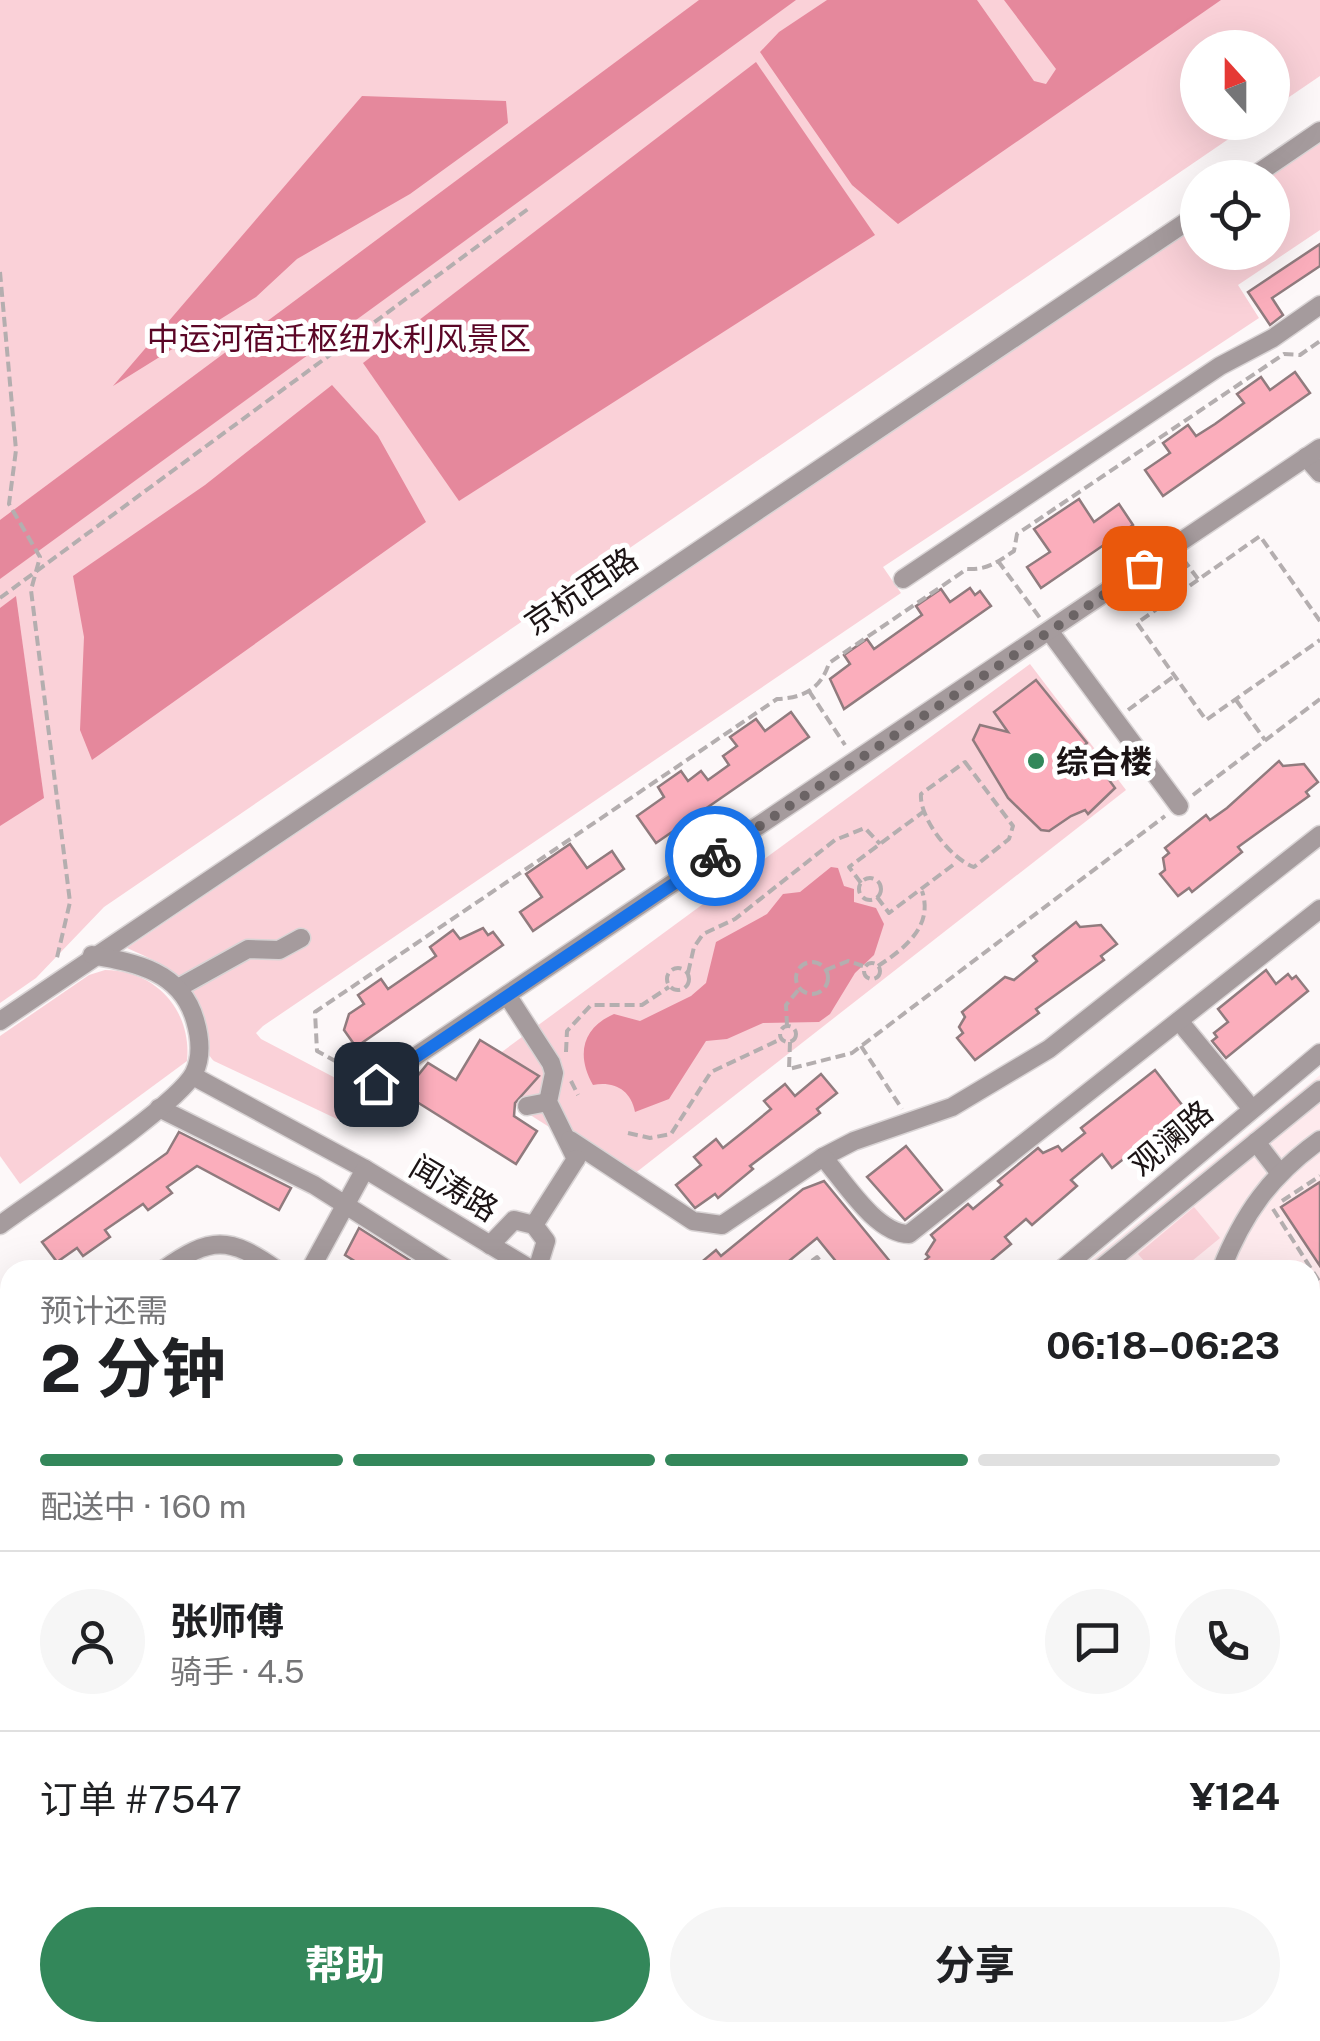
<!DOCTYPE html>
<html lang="zh">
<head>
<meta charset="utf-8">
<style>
	body { margin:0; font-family:"Public Sans","Noto Sans SC",sans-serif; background:#f6f6f6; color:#202124; height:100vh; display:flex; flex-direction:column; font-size:38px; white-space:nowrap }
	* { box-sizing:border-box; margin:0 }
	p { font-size:32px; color:#757577 }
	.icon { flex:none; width:55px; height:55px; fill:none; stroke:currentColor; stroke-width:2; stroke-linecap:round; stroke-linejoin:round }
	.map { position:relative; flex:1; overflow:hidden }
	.side { position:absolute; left:0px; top:1260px; width:1320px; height:782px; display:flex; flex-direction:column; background:#fff; border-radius:30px 30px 0 0; box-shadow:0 10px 40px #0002 }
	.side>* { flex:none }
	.needle { width:65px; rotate:339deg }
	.controls { position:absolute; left:1180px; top:30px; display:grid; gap:20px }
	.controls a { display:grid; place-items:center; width:110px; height:110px; border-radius:50%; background:#fff; box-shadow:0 10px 40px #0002; font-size:50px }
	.pin { position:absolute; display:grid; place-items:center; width:85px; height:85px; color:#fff; margin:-42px; border-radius:20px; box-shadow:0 5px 15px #0006 }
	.courier { position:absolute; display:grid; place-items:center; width:100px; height:100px; margin:-50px; border:8px solid #1a73e8; border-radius:50%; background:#fff; color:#222; box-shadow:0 2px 12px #0007 }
	.head em { font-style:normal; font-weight:700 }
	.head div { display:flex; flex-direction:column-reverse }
	.head { display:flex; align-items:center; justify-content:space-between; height:170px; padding:0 40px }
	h1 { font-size:65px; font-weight:700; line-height:75px }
	.bar { display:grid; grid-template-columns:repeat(4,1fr); gap:15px 10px; align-content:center; height:120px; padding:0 40px }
	.bar i { height:12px; border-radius:8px; background:#e0e0e0 }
	.bar .current { background:#33875a }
	.bar p { grid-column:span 4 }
	.line { display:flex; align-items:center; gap:25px; padding:0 40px; border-top:2px solid #e0e0e0 }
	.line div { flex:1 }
	.round { display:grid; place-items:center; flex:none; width:105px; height:105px; border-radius:52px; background:#f6f6f6 }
	.primary-button { display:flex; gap:20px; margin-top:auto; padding:20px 40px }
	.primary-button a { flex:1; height:115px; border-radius:60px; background:#33875a; color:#fff; font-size:40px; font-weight:700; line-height:115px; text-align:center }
	.primary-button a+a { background:#f6f6f6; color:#202124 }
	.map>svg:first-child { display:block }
	.built { fill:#feeaed }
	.green { fill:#fad1d8 }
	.water { fill:#e5889c }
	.building { fill:#fbaebc; stroke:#907b7e; stroke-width:2.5 }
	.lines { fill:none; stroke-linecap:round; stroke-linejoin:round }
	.minor-casing { stroke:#d9d4d5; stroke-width:21 }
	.path { stroke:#b4aeaf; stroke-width:4; stroke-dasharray:10 5; stroke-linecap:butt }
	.minor { stroke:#a59b9d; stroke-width:18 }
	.done { stroke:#6b6465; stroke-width:10; stroke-dasharray:0 18 }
	.route { stroke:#1a73e8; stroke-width:12 }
	.poi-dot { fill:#33875a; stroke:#fff; stroke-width:4 }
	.labels { text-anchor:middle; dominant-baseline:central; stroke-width:10; stroke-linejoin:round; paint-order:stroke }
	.park-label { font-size:32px; fill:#5b0626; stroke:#fff }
	.street-label { font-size:32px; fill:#1c1415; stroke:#fff }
	.poi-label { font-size:32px; font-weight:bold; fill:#1c1415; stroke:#fff; text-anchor:start }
</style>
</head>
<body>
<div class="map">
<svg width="1320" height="2041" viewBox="0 0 1320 2041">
	<rect width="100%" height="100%" fill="#fdf8f9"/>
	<path class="built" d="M1320,1075V1692L1310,1703V1270H1079Z"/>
	<g class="green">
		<path d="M0,0H1320V76L1273,108L1272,48H1198V122L1252,123L104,907L36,978L0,1003Z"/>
		<path d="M1320,143V230L1238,285L1259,318L883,567L901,593L263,1026L256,1033L261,1039L368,1095L337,1119L214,1061C204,1051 206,1044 204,1031C193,977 174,969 127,948L1197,225L1198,252H1272V178L1268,177Z"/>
		<path d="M1030,664L1126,790L629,1178L469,1076Z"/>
		<path d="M105,970C156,970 192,1011 187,1061L20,1184L0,1156V1036L89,975Z"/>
		<path d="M1194,1207L1220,1238L1181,1270H1152L1138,1254Z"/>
		<path d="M10,1402V1823L0,1793V1409Z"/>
		<path d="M1320,1800V1925L1310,1911V1810Z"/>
		<path d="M1310,2009L1320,2022V2041H1106L1113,2032H1310Z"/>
		<path d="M462,2032L812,2033L806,2041H455Z"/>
	</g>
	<g class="water">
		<path d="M699,0H796L0,579V520Z"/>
		<path d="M827,0H977L1034,81L1046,84L1056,69L1004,0H1221L898,224L852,185L760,52L779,32Z"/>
		<path d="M756,62L875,235L459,501L363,363Z"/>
		<path d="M362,96L506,101L508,123L410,194L297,259L256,297L113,386Z"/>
		<path d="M332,385L378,436L426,522L92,760L80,730L84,637L73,576L205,485Z"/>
		<path d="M16,596L44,798L0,826V608Z"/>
		<path d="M831,867L838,868L844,886L854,889V902L876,908L884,924L874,955L855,973L830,1014L819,1022L763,1023L727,1039L706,1041L669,1099L635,1112C631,1090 614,1081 593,1085C576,1055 582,1028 614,1014L640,1021L691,996L706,983L716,942L767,914L783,894L800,892Z"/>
		<path d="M609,2032H784V2033L778,2041H600Z"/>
	</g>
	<g class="building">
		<path d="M1320,244V266L1272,298L1283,315L1270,325L1248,292Z"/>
		<path d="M1295,372L1310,393L1163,496L1145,470L1170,453L1163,443L1188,425L1196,436L1215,424L1244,403L1237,394L1261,377L1270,390Z"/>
		<path d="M1079,499L1094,522L1119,504L1133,525L1041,588L1027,567L1050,552L1034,529Z"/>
		<path d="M970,588L975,595L980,591L991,606L844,709L830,679L850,664L844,655L867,639L874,649L922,615L916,606L941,589L950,602Z"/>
		<path d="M1036,680L1087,743L1084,746L1115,788L1088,814L1085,810L1071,816L1049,831L1041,830L1008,798L973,740L980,725L1008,732L994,712Z"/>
		<path d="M791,712L809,737L656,843L637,816L664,797L658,787L681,771L688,781L701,771L708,780L729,765L723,756L737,746L730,737L756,719L765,731Z"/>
		<path d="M1279,761L1283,766L1304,764L1318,782L1306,792L1309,796L1238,847L1242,852L1192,892L1189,888L1178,896L1160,874L1165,870L1163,858L1169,853L1165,848L1206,815L1210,820L1227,808Z"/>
		<path d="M570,844L587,868L612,851L624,869L533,931L520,912L542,897L526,874Z"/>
		<path d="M1076,922L1080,927L1101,925L1117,944L1101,956L1104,960L1036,1009L1039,1013L975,1060L957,1038L963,1033L959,1027L965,1017L962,1012L1005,977L1014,980L1037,961L1033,956Z"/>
		<path d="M483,928L488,935L493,932L503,945L356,1047L344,1030L349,1014L364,1004L358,995L381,979L388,989L436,956L430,947L453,930L460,939Z"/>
		<path d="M1266,970L1276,984L1288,974L1292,979L1296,976L1308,991L1226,1058L1212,1041L1217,1037L1214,1033L1228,1022L1218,1009Z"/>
		<path d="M480,1040L539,1076L515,1103L514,1116L537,1131L516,1164L409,1097L407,1089L428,1063L456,1080Z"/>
		<path d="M1155,1070L1186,1110L1112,1168L1102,1154L1071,1180L1077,1186L1032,1225L1026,1219L1005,1237L1011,1244L980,1270H913L929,1257L926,1254L935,1240L931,1235L968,1204L973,1209L1002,1185L998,1181L1038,1148L1043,1153L1058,1146L1062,1151L1085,1133L1081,1128Z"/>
		<path d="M821,1074L837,1093L817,1109L820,1113L750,1166L753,1169L718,1198L715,1194L695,1208L676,1185L701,1165L694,1157L716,1139L723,1148L748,1128L771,1109L764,1101L785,1084L795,1096Z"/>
		<path d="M179,1132L291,1188L279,1210L197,1166L167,1187L172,1193L148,1210L143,1204L105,1230L110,1237L83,1256L77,1248L57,1262L42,1242L167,1153Z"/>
		<path d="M906,1146L942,1190L905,1220L867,1177Z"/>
		<path d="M824,1181L897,1270H843L817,1238L778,1270H692L716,1250L721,1256L803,1189Z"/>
		<path d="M1320,1182V1266L1281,1207Z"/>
		<path d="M359,1228L425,1270H369L345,1255Z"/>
	</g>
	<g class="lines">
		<defs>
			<g id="minor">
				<path d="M1251,178L1320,131"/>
				<path d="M1306,457L1320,473"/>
				<path d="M903,579L1220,366L1273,338L1320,305"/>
				<path d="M1050,632L1179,806"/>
				<path d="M178,988L248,949L279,950L301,938"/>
				<path d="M507,995L551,1063L554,1073L548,1102L576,1159"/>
				<path d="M0,1021L1198,214"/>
				<path d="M1179,1021L1252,1109"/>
				<path d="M193,1076L365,1169L532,1270"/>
				<path d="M376,1083L1320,448"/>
				<path d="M527,1106L548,1102"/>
				<path d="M159,1108L314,1185L448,1270"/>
				<path d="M570,1140L693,1221L722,1225L823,1157L854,1141L952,1107L1049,1049L1320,835"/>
				<path d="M1256,1142L1279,1172"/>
				<path d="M823,1157C844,1181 876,1234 909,1234L1320,909"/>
				<path d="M0,1225C38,1197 177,1106 194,1073C202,1057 200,1037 195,1020C181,971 136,963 92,955"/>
				<path d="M534,1225L576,1159"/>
				<path d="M490,1245L514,1220L534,1225L546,1241L537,1270"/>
				<path d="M163,1270C211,1236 229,1236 277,1270"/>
				<path d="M310,1270L365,1169"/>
				<path d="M1061,1270L1320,1053"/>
				<path d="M1099,1270L1320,1090"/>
				<path d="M1221,1270C1243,1214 1271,1175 1320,1140"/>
				<path d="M0,1384L10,1377"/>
				<path d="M1310,1574L1320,1579"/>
				<path d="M0,1724L10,1720"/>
				<path d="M1310,1753L1320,1742"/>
				<path d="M0,1859L10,1888"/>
				<path d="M1310,1938L1320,1951"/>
				<path d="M0,2024L10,2021"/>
				<path d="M60,2032L63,2041"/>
				<path d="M276,2041L285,2032"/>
				<path d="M317,2041L329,2032"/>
				<path d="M865,2041L871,2032"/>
				<path d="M1070,2041L1077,2032"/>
			</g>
		</defs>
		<use href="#minor" class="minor-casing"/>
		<g class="path">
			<path d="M0,272L16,450L9,504L40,557L31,590L70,902L56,962"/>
			<path d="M1183,559L1198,579"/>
			<path d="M998,561L1040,618"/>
			<path d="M0,598L528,209"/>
			<path d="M1320,621L1260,536L1137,623L1206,720L1320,640"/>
			<path d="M809,691L845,745"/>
			<path d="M1236,700L1265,740"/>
			<path d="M1128,710L1173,677"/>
			<path d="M965,762L1013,826L1009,839L974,867C951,859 919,818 921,794Z"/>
			<path d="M1193,795L1320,699"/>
			<circle cx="870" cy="889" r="11"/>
			<path d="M861,883L849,867L923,812"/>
			<path d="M877,897L889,913L957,862"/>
			<circle cx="812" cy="978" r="16"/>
			<circle cx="872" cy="971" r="8"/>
			<path d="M878,966C904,949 934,926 922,891"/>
			<circle cx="678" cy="979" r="11"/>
			<path d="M826,970L848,961L863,966"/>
			<path d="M688,973L694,947L703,934L735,919L835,840L865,828L880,844"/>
			<path d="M787,1026L786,1005L800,988"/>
			<circle cx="788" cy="1034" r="8"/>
			<path d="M790,1042L789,1069L852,1053L1165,816"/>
			<path d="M861,1046L902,1109"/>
			<path d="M566,1052L567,1031L591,1005H642L669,987"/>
			<path d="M363,1076L317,1051L315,1012L777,699C803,698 821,689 829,663L967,569C988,570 997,562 1014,551L1017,534L1284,354L1300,355L1320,341"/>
			<path d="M571,1081L578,1095"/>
			<path d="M628,1133L650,1138L671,1134L711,1072L781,1039"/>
			<path d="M1282,1201L1320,1176"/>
			<path d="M1273,1209L1319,1281"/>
			<path d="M800,1270L817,1257L828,1270"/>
			<path d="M0,1424L10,1422"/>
			<path d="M0,1525L10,1535"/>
			<path d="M10,1580L6,1587L10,1597"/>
			<path d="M0,1610L10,1598"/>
			<path d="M0,1768L10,1757"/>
			<path d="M1,1768L10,1779"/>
			<path d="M529,2032L542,2037L558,2032"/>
			<path d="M503,2041L513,2032"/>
		</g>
		<use href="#minor" class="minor"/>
	</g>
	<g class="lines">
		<path class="done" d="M715,856L1144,568"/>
		<path class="route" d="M376,1084L715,856"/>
	</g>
	<circle class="poi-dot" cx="1036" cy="761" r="10"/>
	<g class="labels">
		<g class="park-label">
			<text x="339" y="338">中运河宿迁枢纽水利风景区</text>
		</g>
		<g class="street-label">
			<text transform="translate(581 591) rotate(-34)">京杭西路</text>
			<text transform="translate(1171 1138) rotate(-40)">观澜路</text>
			<text transform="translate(454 1188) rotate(31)">闻涛路</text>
		</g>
		<g class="poi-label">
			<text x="1056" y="761">综合楼</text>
		</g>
	</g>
</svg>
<div class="controls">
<a><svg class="needle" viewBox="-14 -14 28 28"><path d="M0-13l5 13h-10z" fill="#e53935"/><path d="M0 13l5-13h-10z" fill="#757577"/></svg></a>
<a><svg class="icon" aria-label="locate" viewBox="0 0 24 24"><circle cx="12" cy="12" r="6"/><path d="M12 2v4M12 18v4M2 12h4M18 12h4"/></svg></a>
</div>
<div class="pin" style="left:1144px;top:568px;background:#ea580c"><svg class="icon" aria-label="bag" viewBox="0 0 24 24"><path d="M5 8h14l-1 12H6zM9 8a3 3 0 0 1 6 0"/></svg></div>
<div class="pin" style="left:376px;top:1084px;background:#1f2937"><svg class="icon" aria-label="home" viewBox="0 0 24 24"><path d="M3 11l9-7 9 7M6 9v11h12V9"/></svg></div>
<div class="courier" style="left:715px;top:856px"><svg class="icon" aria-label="bike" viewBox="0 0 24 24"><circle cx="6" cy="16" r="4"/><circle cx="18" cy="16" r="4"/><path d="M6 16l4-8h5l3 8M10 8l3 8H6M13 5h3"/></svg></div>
<section class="side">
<div class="head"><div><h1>2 分钟</h1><p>预计还需</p></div><em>06:18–06:23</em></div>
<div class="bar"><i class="current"></i><i class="current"></i><i class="current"></i><i></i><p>配送中 · 160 m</p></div>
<div class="line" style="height:180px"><a class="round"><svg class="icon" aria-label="person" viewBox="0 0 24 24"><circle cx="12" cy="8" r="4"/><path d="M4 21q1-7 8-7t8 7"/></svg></a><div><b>张师傅</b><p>骑手 · 4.5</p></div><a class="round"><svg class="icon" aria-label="chat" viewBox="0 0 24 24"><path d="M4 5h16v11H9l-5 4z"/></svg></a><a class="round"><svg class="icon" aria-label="phone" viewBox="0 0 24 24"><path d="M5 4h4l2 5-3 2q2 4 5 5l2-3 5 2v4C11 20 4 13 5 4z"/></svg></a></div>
<div class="line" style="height:130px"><div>订单 #7547</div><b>¥124</b></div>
<div class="primary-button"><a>帮助</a><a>分享</a></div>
</section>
</div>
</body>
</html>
